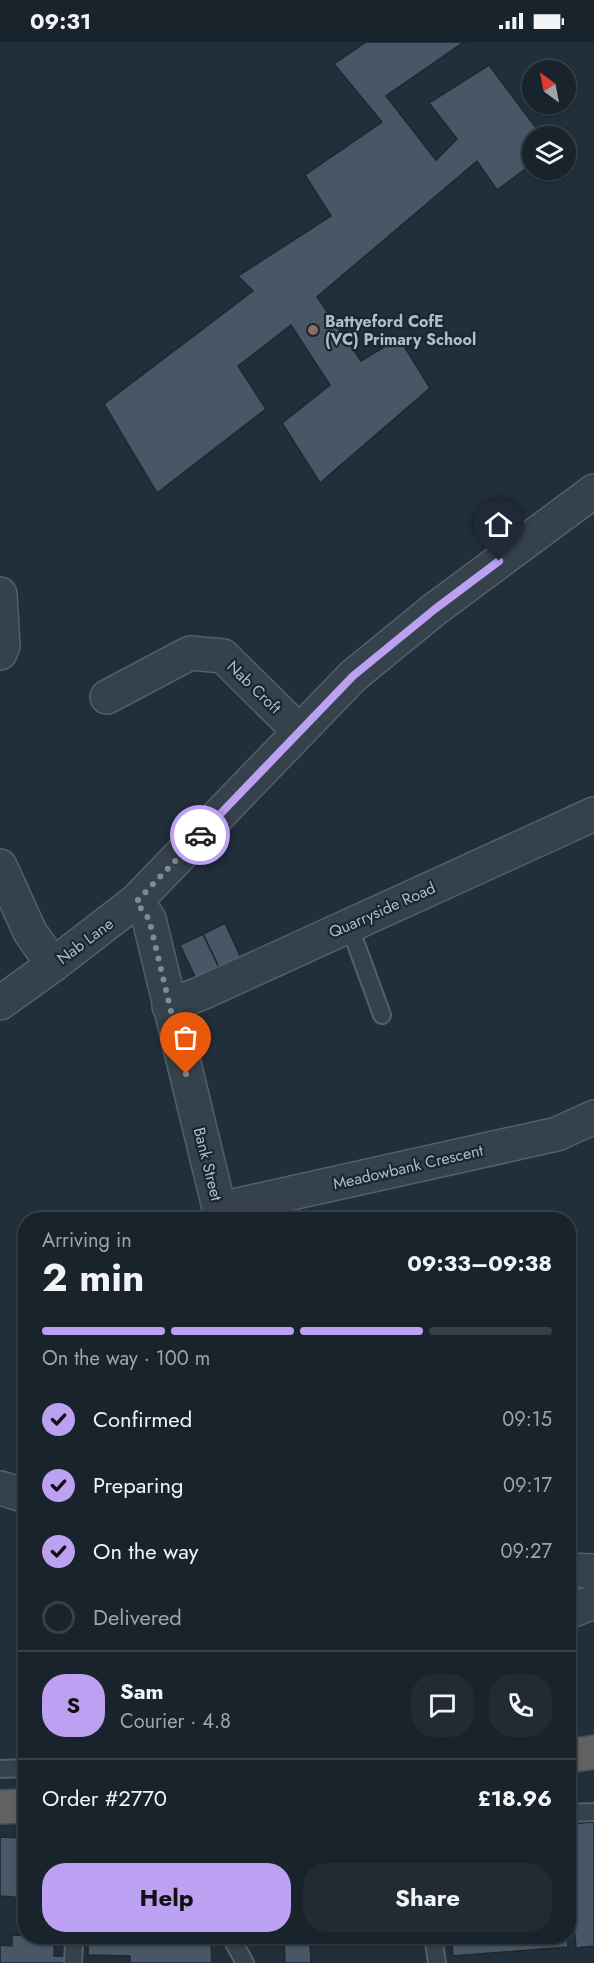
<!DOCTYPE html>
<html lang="en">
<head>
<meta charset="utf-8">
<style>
	body { margin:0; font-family:Jost,sans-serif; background:#222b34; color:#f1f3f6; height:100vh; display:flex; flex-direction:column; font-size:22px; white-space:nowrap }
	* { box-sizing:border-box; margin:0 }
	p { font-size:20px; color:#9fa4a9 }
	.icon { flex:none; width:33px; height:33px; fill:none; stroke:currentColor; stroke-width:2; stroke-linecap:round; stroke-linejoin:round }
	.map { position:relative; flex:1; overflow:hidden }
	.panel { position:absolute; left:18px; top:1170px; width:558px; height:732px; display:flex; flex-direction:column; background:#19232c; border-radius:24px; box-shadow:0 2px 4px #0004,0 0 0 2px #374048 }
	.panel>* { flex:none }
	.needle { width:39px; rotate:328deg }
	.tools { position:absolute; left:522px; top:18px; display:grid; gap:12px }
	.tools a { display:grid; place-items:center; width:54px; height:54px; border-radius:50%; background:#19232c; box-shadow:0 2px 4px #0004,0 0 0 2px #374048; font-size:30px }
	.pin { position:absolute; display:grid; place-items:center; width:51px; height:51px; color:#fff; margin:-62px -26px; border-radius:50% 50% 50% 0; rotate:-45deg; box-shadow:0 0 6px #0007 }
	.pin .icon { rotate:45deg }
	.courier { position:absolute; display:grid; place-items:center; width:60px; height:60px; margin:-30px; border:4px solid #bca0f2; border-radius:50%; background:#fff; color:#222; box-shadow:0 2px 8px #0007 }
	.head em { font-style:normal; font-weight:700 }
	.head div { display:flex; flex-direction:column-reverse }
	.head { display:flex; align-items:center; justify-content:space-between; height:102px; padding:0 24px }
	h1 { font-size:39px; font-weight:700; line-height:45px }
	.bar { display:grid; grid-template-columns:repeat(4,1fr); gap:9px 6px; align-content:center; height:72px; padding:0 24px }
	.bar i { height:8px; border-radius:4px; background:#374048 }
	.bar .current { background:#bca0f2 }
	.bar p { grid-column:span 4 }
	.line { display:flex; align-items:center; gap:15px; padding:0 24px; border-top:2px solid #374048 }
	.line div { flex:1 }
	.round { display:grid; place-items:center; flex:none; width:63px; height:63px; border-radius:24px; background:#222b34 }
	ol { padding:0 24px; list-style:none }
	li { display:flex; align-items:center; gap:18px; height:66px }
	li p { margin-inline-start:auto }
	li .icon { padding:6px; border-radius:50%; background:#bca0f2; color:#111; stroke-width:4 }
	li:last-child { color:#9fa4a9 }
	li i { width:33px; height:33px; border:3px solid #374048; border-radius:50% }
	.button { display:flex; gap:12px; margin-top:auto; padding:12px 24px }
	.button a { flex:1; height:69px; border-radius:24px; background:#bca0f2; color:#111; font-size:24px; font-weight:700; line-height:69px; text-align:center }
	.button a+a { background:#222b34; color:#f1f3f6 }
	.status { display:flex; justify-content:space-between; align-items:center; height:42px; padding:0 30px; background:#19232c; direction:ltr }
	.status svg { height:16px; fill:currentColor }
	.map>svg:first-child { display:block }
	.building { fill:#475765; stroke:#1c2832; stroke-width:1.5 }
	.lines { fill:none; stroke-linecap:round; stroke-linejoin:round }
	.service-casing { stroke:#535f69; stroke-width:20 }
	.minor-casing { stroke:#535f69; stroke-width:36 }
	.tertiary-casing { stroke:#535f69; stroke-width:36 }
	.trunk-casing { stroke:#404c56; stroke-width:36 }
	.service { stroke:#35414b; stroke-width:16 }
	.minor { stroke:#35414b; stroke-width:33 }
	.tertiary { stroke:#35414b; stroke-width:33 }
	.trunk { stroke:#62615f; stroke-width:33 }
	.done { stroke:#7e8b96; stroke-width:6; stroke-dasharray:0 10.8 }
	.route { stroke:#bca0f2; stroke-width:8 }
	.education-dot { fill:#8d6e63; stroke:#1a2630; stroke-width:2 }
	.labels { text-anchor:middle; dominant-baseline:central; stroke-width:4.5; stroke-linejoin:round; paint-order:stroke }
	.poi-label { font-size:16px; font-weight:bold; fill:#b0bcc7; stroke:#1a2630; text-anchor:start }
	.street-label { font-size:16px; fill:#b0bcc7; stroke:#1a2630 }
</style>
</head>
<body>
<div class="status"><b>09:31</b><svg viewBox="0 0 49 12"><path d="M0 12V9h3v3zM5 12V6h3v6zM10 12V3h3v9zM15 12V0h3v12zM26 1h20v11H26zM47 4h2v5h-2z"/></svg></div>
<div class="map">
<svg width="594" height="1921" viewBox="0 0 594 1921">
	<rect width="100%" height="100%" fill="#212f3b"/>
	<g class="building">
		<path d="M366,0H464L386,54L436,118L457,97L429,61L489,23L542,94H532V122L497,148L477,119L317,255L361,319L399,296L430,346L320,441L282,381L330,343L291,283L238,324L266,367L157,451L104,362L253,249L238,234L331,174L305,133L382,80L334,22Z"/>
		<path d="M225,881L243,920L221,930L203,892Z"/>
		<path d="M203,892L221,930L198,941L180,903Z"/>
		<path d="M594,1780V1904L576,1906L568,1817V1782Z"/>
		<path d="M0,1795L26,1796V1856L0,1854Z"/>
		<path d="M12,1893L55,1895L54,1914H67V1921H0V1903L12,1904Z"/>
		<path d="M147,1894H197L198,1903L211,1902L212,1921H130V1914L88,1913V1897Z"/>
		<path d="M451,1894H567L568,1905L453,1914Z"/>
		<path d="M310,1898L311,1921H285L284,1899Z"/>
	</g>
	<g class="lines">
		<defs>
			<g id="service">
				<path d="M349,883L382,973"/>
				<path d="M0,1727L26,1726"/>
				<path d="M568,1771L594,1770"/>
				<path d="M70,1894L74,1902L73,1921"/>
				<path d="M230,1894L245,1921"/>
				<path d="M433,1894L437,1921"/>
			</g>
			<g id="minor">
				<path d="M0,552L3,604L0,611"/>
				<path d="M107,655L190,611L223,614L299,689"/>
				<path d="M0,824L30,890L53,923"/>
				<path d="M136,859L149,877L222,1178"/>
				<path d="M0,961L53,923L136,859L353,634L435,567L594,449"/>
				<path d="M169,964L204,950L594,772"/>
				<path d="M220,1167L557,1092L594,1075"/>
				<path d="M568,1570L594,1560"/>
			</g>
			<g id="tertiary">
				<path d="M0,1446L26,1454"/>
				<path d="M568,1528L594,1529"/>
			</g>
			<g id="trunk">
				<path d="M568,1714L594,1710"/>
				<path d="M0,1765L26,1764"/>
			</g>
		</defs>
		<use href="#service" class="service-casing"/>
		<use href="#minor" class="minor-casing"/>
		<use href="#tertiary" class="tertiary-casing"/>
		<use href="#trunk" class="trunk-casing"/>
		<use href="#service" class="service"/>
		<use href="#minor" class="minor"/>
		<use href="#tertiary" class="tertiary"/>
		<use href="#trunk" class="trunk"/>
	</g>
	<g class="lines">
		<path class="done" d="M186,1032L149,877L136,860L200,793"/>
		<path class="route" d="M200,793L353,634L435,567L499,519"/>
	</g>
	<circle class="education-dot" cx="313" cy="288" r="6"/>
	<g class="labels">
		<g class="poi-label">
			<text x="325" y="279">Battyeford CofE<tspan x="325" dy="18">(VC) Primary School</tspan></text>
		</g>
		<g class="street-label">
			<text transform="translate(254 645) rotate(44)">Nab Croft</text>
			<text transform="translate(382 868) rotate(-24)">Quarryside Road</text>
			<text transform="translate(85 899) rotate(-37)">Nab Lane</text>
			<text transform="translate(208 1122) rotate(76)">Bank Street</text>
			<text transform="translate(408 1125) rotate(-13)">Meadowbank Crescent</text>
		</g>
	</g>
</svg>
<div class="tools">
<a><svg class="needle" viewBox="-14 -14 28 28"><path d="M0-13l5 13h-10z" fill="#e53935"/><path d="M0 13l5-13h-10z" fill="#9fa4a9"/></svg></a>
<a><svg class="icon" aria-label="layers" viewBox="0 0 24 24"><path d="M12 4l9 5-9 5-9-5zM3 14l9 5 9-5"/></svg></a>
</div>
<div class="pin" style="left:186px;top:1032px;background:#ea580c"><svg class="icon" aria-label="bag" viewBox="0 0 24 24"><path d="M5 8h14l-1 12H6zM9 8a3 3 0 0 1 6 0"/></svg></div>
<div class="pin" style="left:499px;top:519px;background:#1f2937"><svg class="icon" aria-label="home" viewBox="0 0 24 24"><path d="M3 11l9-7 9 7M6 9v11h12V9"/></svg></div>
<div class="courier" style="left:200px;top:793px"><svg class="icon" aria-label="car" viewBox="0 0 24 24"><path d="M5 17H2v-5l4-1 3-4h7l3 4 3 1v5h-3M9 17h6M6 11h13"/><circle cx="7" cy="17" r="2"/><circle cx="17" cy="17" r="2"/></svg></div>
<section class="panel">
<div class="head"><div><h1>2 min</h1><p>Arriving in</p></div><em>09:33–09:38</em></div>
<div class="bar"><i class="current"></i><i class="current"></i><i class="current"></i><i></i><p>On the way · 100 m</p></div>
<ol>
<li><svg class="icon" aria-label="check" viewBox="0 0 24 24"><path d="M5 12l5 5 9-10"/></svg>Confirmed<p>09:15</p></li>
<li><svg class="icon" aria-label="check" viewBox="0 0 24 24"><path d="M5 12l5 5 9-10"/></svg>Preparing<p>09:17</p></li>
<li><svg class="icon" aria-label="check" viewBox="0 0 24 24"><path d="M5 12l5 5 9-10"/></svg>On the way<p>09:27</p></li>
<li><i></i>Delivered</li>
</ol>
<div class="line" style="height:108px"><b class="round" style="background:#bca0f2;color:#111">S</b><div><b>Sam</b><p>Courier · 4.8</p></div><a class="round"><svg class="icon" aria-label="chat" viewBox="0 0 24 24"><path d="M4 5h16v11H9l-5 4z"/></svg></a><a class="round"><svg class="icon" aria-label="phone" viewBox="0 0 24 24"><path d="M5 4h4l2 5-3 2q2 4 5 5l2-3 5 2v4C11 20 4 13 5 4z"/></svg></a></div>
<div class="line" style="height:78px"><div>Order #2770</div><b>£18.96</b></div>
<div class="button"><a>Help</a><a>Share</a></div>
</section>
</div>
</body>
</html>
